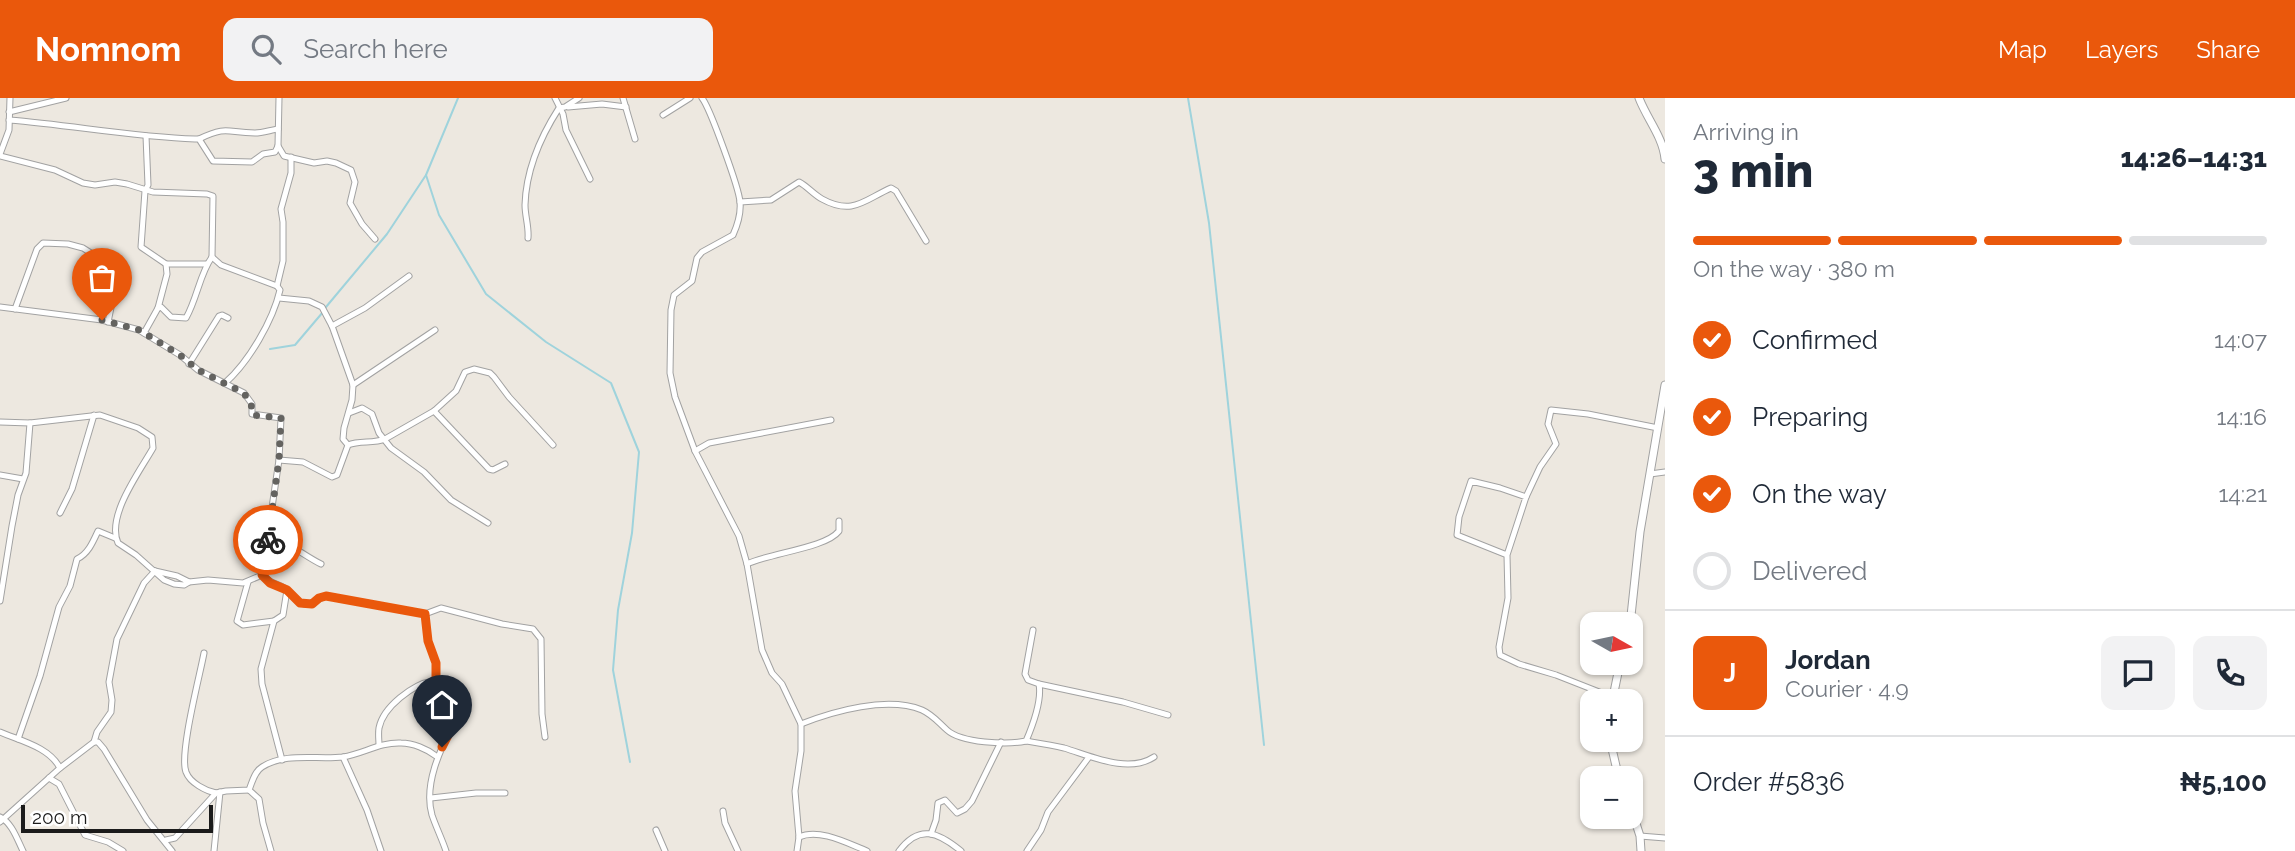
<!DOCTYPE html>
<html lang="en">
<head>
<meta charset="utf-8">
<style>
	body { margin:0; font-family:Raleway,sans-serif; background:#f2f2f3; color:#1f2937; height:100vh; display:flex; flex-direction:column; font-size:26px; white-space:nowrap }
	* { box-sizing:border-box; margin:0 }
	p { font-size:23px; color:#747a83 }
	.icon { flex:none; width:38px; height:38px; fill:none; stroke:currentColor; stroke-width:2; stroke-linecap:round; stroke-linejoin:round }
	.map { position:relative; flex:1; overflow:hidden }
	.details { display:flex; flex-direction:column; background:#fff; width:630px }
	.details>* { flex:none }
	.needle { width:46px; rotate:99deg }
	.buttons { position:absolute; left:1580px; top:514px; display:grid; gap:14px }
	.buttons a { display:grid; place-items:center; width:63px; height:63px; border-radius:14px; background:#fff; box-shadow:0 2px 5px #0004; font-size:35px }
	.scale { position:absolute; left:21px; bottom:18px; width:192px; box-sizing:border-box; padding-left:7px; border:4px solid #1b1b1b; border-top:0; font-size:19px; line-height:24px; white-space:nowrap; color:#1b1b1b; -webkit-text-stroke:5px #fff; paint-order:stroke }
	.pin { position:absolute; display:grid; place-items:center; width:60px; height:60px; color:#fff; margin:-72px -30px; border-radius:50% 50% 50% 0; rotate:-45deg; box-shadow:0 0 7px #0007 }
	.pin .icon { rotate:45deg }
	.courier { position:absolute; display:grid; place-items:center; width:70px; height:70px; margin:-35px; border:5px solid #ea580c; border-radius:50%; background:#fff; color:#222; box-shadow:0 2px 9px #0007 }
	.headline em { font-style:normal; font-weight:800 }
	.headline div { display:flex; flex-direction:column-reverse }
	.headline { display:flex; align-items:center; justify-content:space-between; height:119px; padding:0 28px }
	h1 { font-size:46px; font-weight:800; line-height:52px }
	.bar { display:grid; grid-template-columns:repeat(4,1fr); gap:10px 7px; align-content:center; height:84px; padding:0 28px }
	.bar i { height:9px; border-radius:5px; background:#e0e1e3 }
	.bar .selected { background:#ea580c }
	.bar p { grid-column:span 4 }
	.line { display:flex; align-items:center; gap:18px; padding:0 28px; border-top:2px solid #e0e1e3 }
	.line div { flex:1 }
	.round { display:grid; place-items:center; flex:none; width:74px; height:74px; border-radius:14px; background:#f2f2f3 }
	ol { padding:0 28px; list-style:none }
	li { display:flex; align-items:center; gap:21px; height:77px }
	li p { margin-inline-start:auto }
	li .icon { padding:7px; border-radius:50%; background:#ea580c; color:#fff; stroke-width:4 }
	li:last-child { color:#747a83 }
	li i { width:38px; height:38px; border:4px solid #e0e1e3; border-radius:50% }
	header { display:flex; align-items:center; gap:42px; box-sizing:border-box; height:98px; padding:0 35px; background:#ea580c; color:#fff }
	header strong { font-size:33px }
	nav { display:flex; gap:38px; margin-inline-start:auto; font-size:24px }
	.search { width:490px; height:63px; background:#f2f2f3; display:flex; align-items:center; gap:18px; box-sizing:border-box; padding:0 24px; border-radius:14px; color:#747a83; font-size:26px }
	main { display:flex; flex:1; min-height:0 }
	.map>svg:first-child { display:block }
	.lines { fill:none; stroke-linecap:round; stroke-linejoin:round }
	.stream { stroke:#9fd3dc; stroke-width:2 }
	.minor-casing { stroke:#a2a2a2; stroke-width:7 }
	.tertiary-casing { stroke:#a2a2a2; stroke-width:9 }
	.minor { stroke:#fff; stroke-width:5 }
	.tertiary { stroke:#fff; stroke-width:7 }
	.done { stroke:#646360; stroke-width:7; stroke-dasharray:0 12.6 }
	.route { stroke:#ea580c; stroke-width:9 }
</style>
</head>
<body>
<header>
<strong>Nomnom</strong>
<div class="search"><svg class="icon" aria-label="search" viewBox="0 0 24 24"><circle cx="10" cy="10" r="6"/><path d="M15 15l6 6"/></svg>Search here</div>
<nav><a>Map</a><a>Layers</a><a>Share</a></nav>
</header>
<main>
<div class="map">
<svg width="1665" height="753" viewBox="0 0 1665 753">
	<rect width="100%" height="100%" fill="#ede8e0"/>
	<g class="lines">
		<g class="stream">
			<path d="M458,0L426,77L439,117L486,196L546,244L611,285L639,354L632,435L618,512L613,572L630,664"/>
			<path d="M1188,0L1209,125L1264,647"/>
			<path d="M326,209L387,136L426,77"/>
			<path d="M270,251L295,247L323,214"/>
		</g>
		<defs>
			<g id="minor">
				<path d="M555,0L563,16L566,32L590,81"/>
				<path d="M623,0L635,41"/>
				<path d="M702,0C710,10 739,90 740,104C741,114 737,128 733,137L702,154L697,160L692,183L674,197L671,212L670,275L675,299L695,353L739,438L747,466L762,552L772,575L782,586L801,626V653L795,693L799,739L797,753"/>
				<path d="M568,9L602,6L626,9"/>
				<path d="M9,14L66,0"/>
				<path d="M663,17L690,0"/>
				<path d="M9,22C72,27 132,39 195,41H199L213,63L252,64L263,56L275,54L278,48L279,0"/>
				<path d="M146,38L148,87L145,93L141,149L166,166H207"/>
				<path d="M199,41C228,27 227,35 255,35C262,35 271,32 278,31"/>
				<path d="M278,48L284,58L314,65L327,63L336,65L351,72L355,84L350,105L362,126L375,141"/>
				<path d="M0,56L9,32L10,0"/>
				<path d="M0,58L55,72L83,85L95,87L115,84L127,86L153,94L207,96L213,98L212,159C200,175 197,201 186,220L171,219L161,209L158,210L144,235"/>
				<path d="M740,104L771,102L799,84C807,88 813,96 822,101C853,118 864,102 891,90L896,93L926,143"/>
				<path d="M528,140C529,129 525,118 525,107C526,73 541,38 559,10L565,9L579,0"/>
				<path d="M212,159L221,167L277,188L280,192C273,222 249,264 225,285"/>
				<path d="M277,188L283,163V124L281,111L291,75V59"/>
				<path d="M279,200L309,203L322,209L332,228L353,287L352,302L344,330L343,341L348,347"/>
				<path d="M0,209L102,222L139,232L180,257L198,272L244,295L252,306V316L281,320L279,362L262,477L243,485L208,482L189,484L184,487L174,486L164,482L136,457L118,445C106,418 140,373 153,350L152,339L138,330L100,317L30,325L0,324"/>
				<path d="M158,210L167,176L166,166"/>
				<path d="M15,211L37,151L43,145L68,146L83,150L94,157L117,160L113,200L108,224"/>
				<path d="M332,228L365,210L409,178"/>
				<path d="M189,266L219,218L222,217L228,220"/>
				<path d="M353,287L435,232"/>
				<path d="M434,313L489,371L493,372L505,366"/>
				<path d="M349,315L362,310L372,316L379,335L391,350L424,374L451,402L488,425"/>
				<path d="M695,353L709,345L831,322"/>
				<path d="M279,362L303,364L332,379L337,377L348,347C360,342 373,346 385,341L434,313L456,293L465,274L474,271L490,275L494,279L509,299L553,347"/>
				<path d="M1650,376L1665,374"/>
				<path d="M0,377L23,381"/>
				<path d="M1526,399L1540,369L1556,346L1548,326L1551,312L1588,316L1658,330"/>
				<path d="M60,415L72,391L94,317"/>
				<path d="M268,439C283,440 306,459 321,466"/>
				<path d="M1507,457L1457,437L1459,419L1471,383L1500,390L1526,399L1507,457L1508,500L1499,549L1500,557L1519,566L1556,577L1612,599"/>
				<path d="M747,466C770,455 826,450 839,433V423"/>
				<path d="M155,473L177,478L189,484"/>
				<path d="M262,477C273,488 277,484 286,491C293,496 296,505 304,506C313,507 318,500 326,498L425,516L428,543L436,565V584"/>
				<path d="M248,484L237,523L243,527L274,523"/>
				<path d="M0,503L12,428L18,397L26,375L30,325"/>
				<path d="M425,516L441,510L502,526L533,531L541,541L542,616L545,639"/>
				<path d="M204,555C200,577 179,656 186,674C190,685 206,693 216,695"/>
				<path d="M1039,586L1123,604L1168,617"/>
				<path d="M801,626C834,613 887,598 922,612C933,617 938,624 947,632C961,645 1007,647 1026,643C1032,629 1042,602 1039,586L1028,582L1025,576L1033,532"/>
				<path d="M0,634C21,643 49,649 60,670"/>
				<path d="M18,641L40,578L59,509L70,488L77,461C88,456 93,444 98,433L115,440"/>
				<path d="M1026,643C1038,645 1051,647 1064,650C1091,658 1128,676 1154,659"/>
				<path d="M94,644H98L104,651L147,722L172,753"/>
				<path d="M379,647C379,642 378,636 379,630C383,609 413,586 433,583C440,582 449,585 456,587L460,603V611C446,641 422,682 432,717C436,729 442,741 446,753"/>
				<path d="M343,659L367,712L381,753"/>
				<path d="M282,662L262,586L261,571L274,523L283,517L287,492"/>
				<path d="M49,680L59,686L85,737L108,744L123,753"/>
				<path d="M249,692L259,701L263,725L271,753"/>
				<path d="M431,700L476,695H505"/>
				<path d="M723,713L725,725L738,753"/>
				<path d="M0,719C12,725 17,741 23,753"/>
				<path d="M0,724L60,670L94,644L97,634L111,614L112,602L109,584L117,541L144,485L155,473"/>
				<path d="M656,732L665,753"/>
				<path d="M931,736L936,722L938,705L945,702L957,715L965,711L972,703L1001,644"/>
				<path d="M1640,738L1665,740"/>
				<path d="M799,739C819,730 847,745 867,753"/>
				<path d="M166,742L175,740L216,695L226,693L249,692C252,685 254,674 262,669C285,654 317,662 343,659C363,656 380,644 401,645C413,645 427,651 436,658"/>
				<path d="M214,753L220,694"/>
				<path d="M899,753C919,726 938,734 961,753"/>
				<path d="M1027,753L1041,732L1048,714L1089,659"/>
			</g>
			<g id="tertiary">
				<path d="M1639,0C1647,21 1663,39 1665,61"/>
				<path d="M1630,527L1640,434L1665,287"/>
				<path d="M1612,604L1620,565"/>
				<path d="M1610,642L1619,681"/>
				<path d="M1631,710L1640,738L1641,753"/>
			</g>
		</defs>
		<use href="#minor" class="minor-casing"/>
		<use href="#tertiary" class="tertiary-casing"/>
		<use href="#minor" class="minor"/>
		<use href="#tertiary" class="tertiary"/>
	</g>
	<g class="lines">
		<path class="done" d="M102,222L139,232L180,257L198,272L244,295L251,306L253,317L281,320L279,362L268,442"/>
		<path class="route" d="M268,442L262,477L270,485L287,492L300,505L312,506L319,500L326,498L425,516L428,543L436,565V583L456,587C466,610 452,628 442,649"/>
	</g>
</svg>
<div class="buttons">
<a><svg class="needle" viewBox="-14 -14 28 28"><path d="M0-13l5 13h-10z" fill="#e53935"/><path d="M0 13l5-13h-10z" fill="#747a83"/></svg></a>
<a>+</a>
<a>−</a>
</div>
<div class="scale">200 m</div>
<div class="pin" style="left:102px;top:222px;background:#ea580c"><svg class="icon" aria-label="bag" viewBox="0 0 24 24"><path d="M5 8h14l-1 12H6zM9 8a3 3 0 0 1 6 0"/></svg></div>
<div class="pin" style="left:442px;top:649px;background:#1f2937"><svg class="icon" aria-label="home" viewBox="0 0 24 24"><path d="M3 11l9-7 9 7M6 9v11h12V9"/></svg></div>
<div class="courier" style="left:268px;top:442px"><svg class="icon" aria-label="bike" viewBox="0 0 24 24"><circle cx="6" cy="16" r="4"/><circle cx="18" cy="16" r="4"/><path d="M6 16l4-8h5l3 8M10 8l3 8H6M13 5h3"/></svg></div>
</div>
<section class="details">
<div class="headline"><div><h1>3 min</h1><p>Arriving in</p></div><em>14:26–14:31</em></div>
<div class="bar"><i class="selected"></i><i class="selected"></i><i class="selected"></i><i></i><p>On the way · 380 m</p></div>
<ol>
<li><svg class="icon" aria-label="check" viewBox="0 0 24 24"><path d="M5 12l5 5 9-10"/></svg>Confirmed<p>14:07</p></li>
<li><svg class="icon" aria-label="check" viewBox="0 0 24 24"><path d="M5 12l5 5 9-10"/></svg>Preparing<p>14:16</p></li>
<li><svg class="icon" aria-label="check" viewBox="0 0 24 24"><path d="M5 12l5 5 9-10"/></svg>On the way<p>14:21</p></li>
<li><i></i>Delivered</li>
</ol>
<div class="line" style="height:126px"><b class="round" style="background:#ea580c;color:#fff">J</b><div><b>Jordan</b><p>Courier · 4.9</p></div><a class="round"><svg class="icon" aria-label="chat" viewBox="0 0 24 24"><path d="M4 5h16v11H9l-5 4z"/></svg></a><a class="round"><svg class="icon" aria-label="phone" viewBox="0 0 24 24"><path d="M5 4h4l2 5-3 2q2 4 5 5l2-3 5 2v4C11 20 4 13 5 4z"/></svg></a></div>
<div class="line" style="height:91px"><div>Order #5836</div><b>₦5,100</b></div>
</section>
</main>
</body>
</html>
